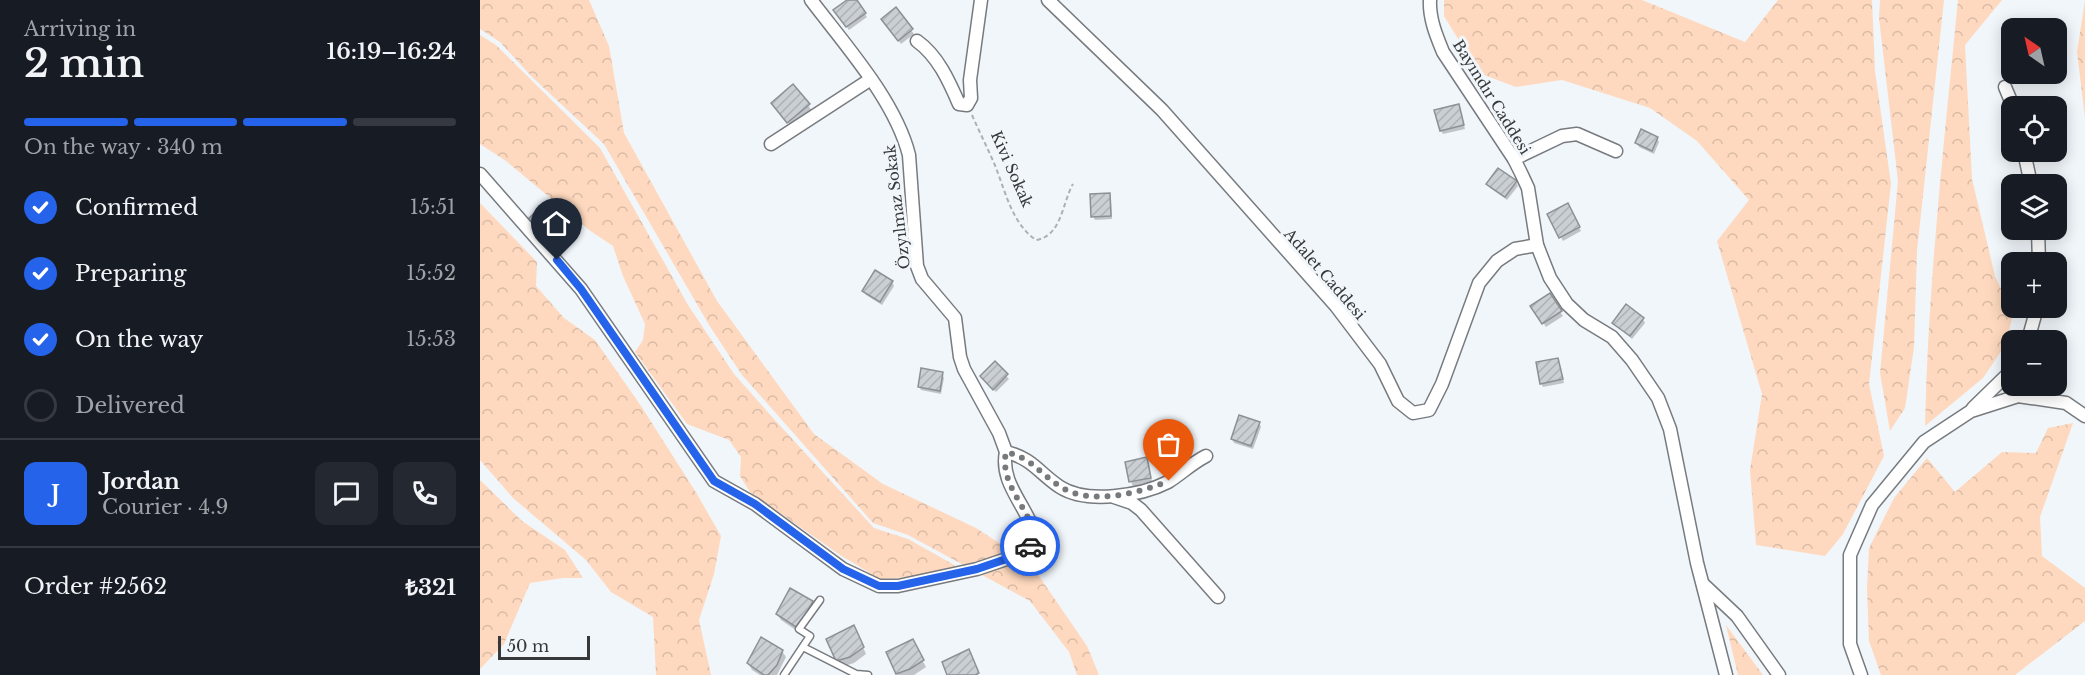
<!DOCTYPE html>
<html lang="en">
<head>
<meta charset="utf-8">
<style>
	body { margin:0; font-family:"Libre Baskerville",serif; background:#242831; color:#f1f3f6; height:100vh; display:flex; flex-direction:column; font-size:22px; white-space:nowrap }
	* { box-sizing:border-box; margin:0 }
	p { font-size:20px; color:#9ea1a6 }
	.icon { flex:none; width:33px; height:33px; fill:none; stroke:currentColor; stroke-width:2; stroke-linecap:round; stroke-linejoin:round }
	.map { position:relative; flex:1; overflow:hidden }
	.sheet { display:flex; flex-direction:column; background:#171b24; width:480px }
	.sheet>* { flex:none }
	.needle { width:39px; rotate:326deg }
	.buttons { position:absolute; left:1521px; top:18px; display:grid; gap:12px }
	.buttons a { display:grid; place-items:center; width:66px; height:66px; border-radius:12px; background:#171b24; box-shadow:0 3px 15px #0003; font-size:30px }
	.scale { position:absolute; left:18px; bottom:15px; width:92px; box-sizing:border-box; padding-left:6px; border:3px solid #36383a; border-top:0; font-size:16px; line-height:21px; white-space:nowrap; color:#36383a; -webkit-text-stroke:4px #f1f6fa; paint-order:stroke }
	.pin { position:absolute; display:grid; place-items:center; width:51px; height:51px; color:#fff; margin:-62px -26px; border-radius:50% 50% 50% 0; rotate:-45deg; box-shadow:0 0 6px #0007 }
	.pin .icon { rotate:45deg }
	.courier { position:absolute; display:grid; place-items:center; width:60px; height:60px; margin:-30px; border:4px solid #2563eb; border-radius:50%; background:#fff; color:#222; box-shadow:0 2px 8px #0007 }
	.overview em { font-style:normal; font-weight:600 }
	.overview div { display:flex; flex-direction:column-reverse }
	.overview { display:flex; align-items:center; justify-content:space-between; height:102px; padding:0 24px }
	h1 { font-size:39px; font-weight:600; line-height:45px }
	.bar { display:grid; grid-template-columns:repeat(4,1fr); gap:9px 6px; align-content:center; height:72px; padding:0 24px }
	.bar i { height:8px; border-radius:4px; background:#363941 }
	.bar .on { background:#2563eb }
	.bar p { grid-column:span 4 }
	.line { display:flex; align-items:center; gap:15px; padding:0 24px; border-top:2px solid #363941 }
	.line div { flex:1 }
	.round { display:grid; place-items:center; flex:none; width:63px; height:63px; border-radius:12px; background:#242831 }
	ol { padding:0 24px; list-style:none }
	li { display:flex; align-items:center; gap:18px; height:66px }
	li p { margin-inline-start:auto }
	li .icon { padding:6px; border-radius:50%; background:#2563eb; color:#fff; stroke-width:4 }
	li:last-child { color:#9ea1a6 }
	li i { width:33px; height:33px; border:3px solid #363941; border-radius:50% }
	main { display:flex; flex:1; min-height:0 }
	.map>svg:first-child { display:block }
	.forest { fill:url(#forest-crowns) }
	.shadow { fill:#0003 }
	.building { fill:url(#building-hatch); stroke:#8c9195; stroke-width:1.5 }
	.lines { fill:none; stroke-linecap:round; stroke-linejoin:round }
	.lane-casing { stroke:#777b7f; stroke-width:9 }
	.street-casing { stroke:#777b7f; stroke-width:15 }
	.path { stroke:#adb0b4; stroke-width:2; stroke-dasharray:4.5 3; stroke-linecap:butt }
	.lane { stroke:#fff; stroke-width:6 }
	.street { stroke:#fff; stroke-width:12 }
	.done { stroke:#777a7d; stroke-width:6; stroke-dasharray:0 10.8 }
	.route { stroke:#2563eb; stroke-width:8 }
	.labels { text-anchor:middle; dominant-baseline:central; stroke-width:6; stroke-linejoin:round; paint-order:stroke }
	.street-label { font-size:15px; fill:#36383a; stroke:#f1f6fa }
</style>
</head>
<body>
<main>
<section class="sheet">
<div class="overview"><div><h1>2 min</h1><p>Arriving in</p></div><em>16:19–16:24</em></div>
<div class="bar"><i class="on"></i><i class="on"></i><i class="on"></i><i></i><p>On the way · 340 m</p></div>
<ol>
<li><svg class="icon" aria-label="check" viewBox="0 0 24 24"><path d="M5 12l5 5 9-10"/></svg>Confirmed<p>15:51</p></li>
<li><svg class="icon" aria-label="check" viewBox="0 0 24 24"><path d="M5 12l5 5 9-10"/></svg>Preparing<p>15:52</p></li>
<li><svg class="icon" aria-label="check" viewBox="0 0 24 24"><path d="M5 12l5 5 9-10"/></svg>On the way<p>15:53</p></li>
<li><i></i>Delivered</li>
</ol>
<div class="line" style="height:108px"><b class="round" style="background:#2563eb;color:#fff">J</b><div><b>Jordan</b><p>Courier · 4.9</p></div><a class="round"><svg class="icon" aria-label="chat" viewBox="0 0 24 24"><path d="M4 5h16v11H9l-5 4z"/></svg></a><a class="round"><svg class="icon" aria-label="phone" viewBox="0 0 24 24"><path d="M5 4h4l2 5-3 2q2 4 5 5l2-3 5 2v4C11 20 4 13 5 4z"/></svg></a></div>
<div class="line" style="height:78px"><div>Order #2562</div><b>₺321</b></div>
</section>
<div class="map">
<svg width="1605" height="675" viewBox="0 0 1605 675">
	<defs>
		<pattern id="forest-crowns" width="20" height="18" patternUnits="userSpaceOnUse" patternTransform="scale(1.5)"><rect width="20" height="18" fill="#fed9bf"/><path d="M2 6a3 3 0 1 1 6 0M12 15a3 3 0 1 1 6 0" fill="none" stroke="#dabba5"/></pattern>
		<pattern id="building-hatch" width="6" height="6" patternUnits="userSpaceOnUse" patternTransform="scale(1.5)"><rect width="6" height="6" fill="#cacfd3"/><path d="M-1 1l2-2M0 6l6-6M5 7l2-2" fill="none" stroke="#aeb2b6"/></pattern>
	</defs>
	<rect width="100%" height="100%" fill="#f1f6fa"/>
	<g class="forest">
		<path d="M0,0H109L129,46L144,133L237,301L334,434L403,484L496,528L550,563L607,646L619,675H597L589,652L550,601L428,535L393,523L262,375L229,325L124,144L52,77L20,42L0,29Z"/>
		<path d="M964,0H1162L1265,42L1298,0H1392L1395,71L1411,184L1389,384L1404,456L1363,534L1345,556L1276,545L1270,470L1282,394L1237,241L1269,200L1217,141L1170,108L1082,80L1036,87L999,73L964,16Z"/>
		<path d="M1400,0H1464L1437,251L1434,347L1425,408L1410,431L1400,373L1418,181L1399,18Z"/>
		<path d="M1478,0H1522L1485,45L1492,179L1515,276L1533,314L1526,344L1503,378L1445,426C1448,284 1464,142 1478,0Z"/>
		<path d="M1605,0V118L1597,52Z"/>
		<path d="M0,35L16,45L120,148L208,305L254,374L293,418L394,528L428,539L478,567L429,577L400,579L360,555L270,492L260,476L261,457L249,440L207,424L155,352L163,340L165,324L143,276L133,246L109,230L26,161L0,144Z"/>
		<path d="M0,203L57,262L56,286L84,318L115,340L161,406L217,494L241,536L234,574L219,620L231,675H176L173,617L131,592L106,560L33,498L0,460Z"/>
		<path d="M1593,423L1560,517L1562,556L1605,588V621L1535,675H1401L1389,641L1387,589L1389,548L1414,498L1447,458L1475,492L1522,452L1556,453L1568,428Z"/>
		<path d="M0,480L42,521L85,550L103,578H83L50,583L24,644L0,669Z"/>
		<path d="M1246,625L1283,675H1258Z"/>
	</g>
	<g class="shadow">
		<path d="M369,0H375L387,17L369,30L357,14Z"/>
		<path d="M405,23L431,30L434,34L421,44Z"/>
		<path d="M293,103L328,105L332,111L312,128Z"/>
		<path d="M980,109L985,129L963,134L961,131Z"/>
		<path d="M1177,138L1179,142L1174,154L1159,147L1157,143Z"/>
		<path d="M1036,182L1038,186L1027,200L1010,188L1008,184Z"/>
		<path d="M629,195L631,199L632,219L615,220L613,216Z"/>
		<path d="M1087,205L1101,231L1083,241L1069,215Z"/>
		<path d="M79,218L82,222L66,237L52,223Z"/>
		<path d="M412,282L414,286L402,305L386,295L383,291Z"/>
		<path d="M1069,295L1083,316L1066,327L1052,306Z"/>
		<path d="M1163,319L1165,323L1152,339L1134,323Z"/>
		<path d="M1078,359L1084,383L1063,387L1061,383Z"/>
		<path d="M515,363L529,379L516,392L502,377Z"/>
		<path d="M462,374L464,378L461,394L441,390L439,386Z"/>
		<path d="M779,423L781,427L773,449L754,443L752,439Z"/>
		<path d="M666,459L672,481L653,486L651,482Z"/>
		<path d="M331,602L335,608L328,623L320,633L301,620L297,614Z"/>
		<path d="M377,633L386,654L374,663L361,667L357,660Z"/>
		<path d="M432,641L446,667L434,675H418L408,652Z"/>
		<path d="M302,651L306,657L297,675H280L272,670L268,663Z"/>
	</g>
	<g class="building">
		<path d="M367,0H377L386,13L366,27L353,10Z"/>
		<path d="M416,7L433,29L418,41L401,19Z"/>
		<path d="M313,84L330,104L307,123L291,103Z"/>
		<path d="M979,104L984,125L960,131L954,110Z"/>
		<path d="M1161,129L1178,137L1172,151L1155,143Z"/>
		<path d="M1018,168L1037,181L1025,197L1006,184Z"/>
		<path d="M630,193L631,216L611,217L610,194Z"/>
		<path d="M66,202L81,218L63,234L48,219Z"/>
		<path d="M1088,203L1100,227L1079,238L1067,214Z"/>
		<path d="M395,270L413,281L400,302L382,291Z"/>
		<path d="M1070,293L1082,311L1062,324L1050,306Z"/>
		<path d="M1146,304L1164,318L1150,336L1132,323Z"/>
		<path d="M1078,358L1083,379L1060,384L1056,362Z"/>
		<path d="M515,361L528,374L513,390L500,376Z"/>
		<path d="M441,368L463,372L460,391L438,387Z"/>
		<path d="M759,415L780,422L771,446L751,439Z"/>
		<path d="M667,457L671,478L649,482L645,462Z"/>
		<path d="M310,588L333,601L325,616L316,627L296,614Z"/>
		<path d="M374,625L384,647L370,657L356,661L346,639Z"/>
		<path d="M281,637L303,650L297,665L288,675H284L267,663Z"/>
		<path d="M433,639L444,660L430,669L416,674L406,652Z"/>
		<path d="M489,649L499,673L496,675H467L462,662Z"/>
	</g>
	<g class="lines">
		<defs>
			<g id="lane">
				<path d="M323,647L376,674L388,675"/>
				<path d="M304,675L330,636L319,629L340,600"/>
			</g>
			<g id="street">
				<path d="M331,0C365,45 415,100 429,155L437,266L442,279L475,318L480,357L484,369L519,433L526,452"/>
				<path d="M568,0L682,110L856,306L900,364L918,401L933,413L949,410L962,384L999,283L1017,261L1035,249L1057,245"/>
				<path d="M950,0C949,18 956,35 963,52L1034,159L1041,173L1048,188L1057,245L1070,278L1087,304L1104,320L1132,337L1152,360L1178,398L1190,429L1217,563L1246,675"/>
				<path d="M437,41C458,56 469,81 479,104L487,105L491,98L490,80L501,0"/>
				<path d="M1525,87L1533,106"/>
				<path d="M291,144L391,79"/>
				<path d="M1544,152L1551,184"/>
				<path d="M1034,159L1082,136L1097,134L1136,151"/>
				<path d="M0,174L101,289L234,481L275,504L363,569L399,586H418L497,569L547,552L555,538C550,508 519,485 526,452"/>
				<path d="M1558,230L1559,262"/>
				<path d="M1548,340L1557,308"/>
				<path d="M1493,408L1532,370"/>
				<path d="M526,452C552,458 560,474 580,487C606,504 661,496 688,482C701,474 712,463 726,456"/>
				<path d="M634,497L652,503L661,510L738,597"/>
				<path d="M1223,584L1257,616L1299,675"/>
				<path d="M1381,675L1370,644V555L1392,505L1444,442L1491,411L1538,396L1586,403L1605,416"/>
			</g>
		</defs>
		<use href="#lane" class="lane-casing"/>
		<use href="#street" class="street-casing"/>
		<path class="path" d="M492,115C499,131 507,147 514,163C525,189 531,223 556,240C582,236 582,203 593,184"/>
		<use href="#lane" class="lane"/>
		<use href="#street" class="street"/>
	</g>
	<g class="lines">
		<path class="done" d="M550,546L555,538C550,508 519,485 526,452C552,458 560,474 581,487C610,506 659,493 689,481"/>
		<path class="route" d="M77,260L101,289L234,481L275,504L363,569L399,586H418L497,569L547,552L550,546"/>
	</g>
	<g class="labels">
		<g class="street-label">
			<text transform="translate(1012 97) rotate(58)">Bayındır Caddesi</text>
			<text transform="translate(532 169) rotate(66)">Kivi Sokak</text>
			<text transform="translate(417 207) rotate(-97)">Özyılmaz Sokak</text>
			<text transform="translate(845 274) rotate(49)">Adalet Caddesi</text>
		</g>
	</g>
</svg>
<div class="buttons">
<a><svg class="needle" viewBox="-14 -14 28 28"><path d="M0-13l5 13h-10z" fill="#e53935"/><path d="M0 13l5-13h-10z" fill="#9ea1a6"/></svg></a>
<a><svg class="icon" aria-label="locate" viewBox="0 0 24 24"><circle cx="12" cy="12" r="6"/><path d="M12 2v4M12 18v4M2 12h4M18 12h4"/></svg></a>
<a><svg class="icon" aria-label="layers" viewBox="0 0 24 24"><path d="M12 4l9 5-9 5-9-5zM3 14l9 5 9-5"/></svg></a>
<a>+</a>
<a>−</a>
</div>
<div class="scale">50 m</div>
<div class="pin" style="left:689px;top:481px;background:#ea580c"><svg class="icon" aria-label="bag" viewBox="0 0 24 24"><path d="M5 8h14l-1 12H6zM9 8a3 3 0 0 1 6 0"/></svg></div>
<div class="pin" style="left:77px;top:260px;background:#1f2937"><svg class="icon" aria-label="home" viewBox="0 0 24 24"><path d="M3 11l9-7 9 7M6 9v11h12V9"/></svg></div>
<div class="courier" style="left:550px;top:546px"><svg class="icon" aria-label="car" viewBox="0 0 24 24"><path d="M5 17H2v-5l4-1 3-4h7l3 4 3 1v5h-3M9 17h6M6 11h13"/><circle cx="7" cy="17" r="2"/><circle cx="17" cy="17" r="2"/></svg></div>
</div>
</main>
</body>
</html>
